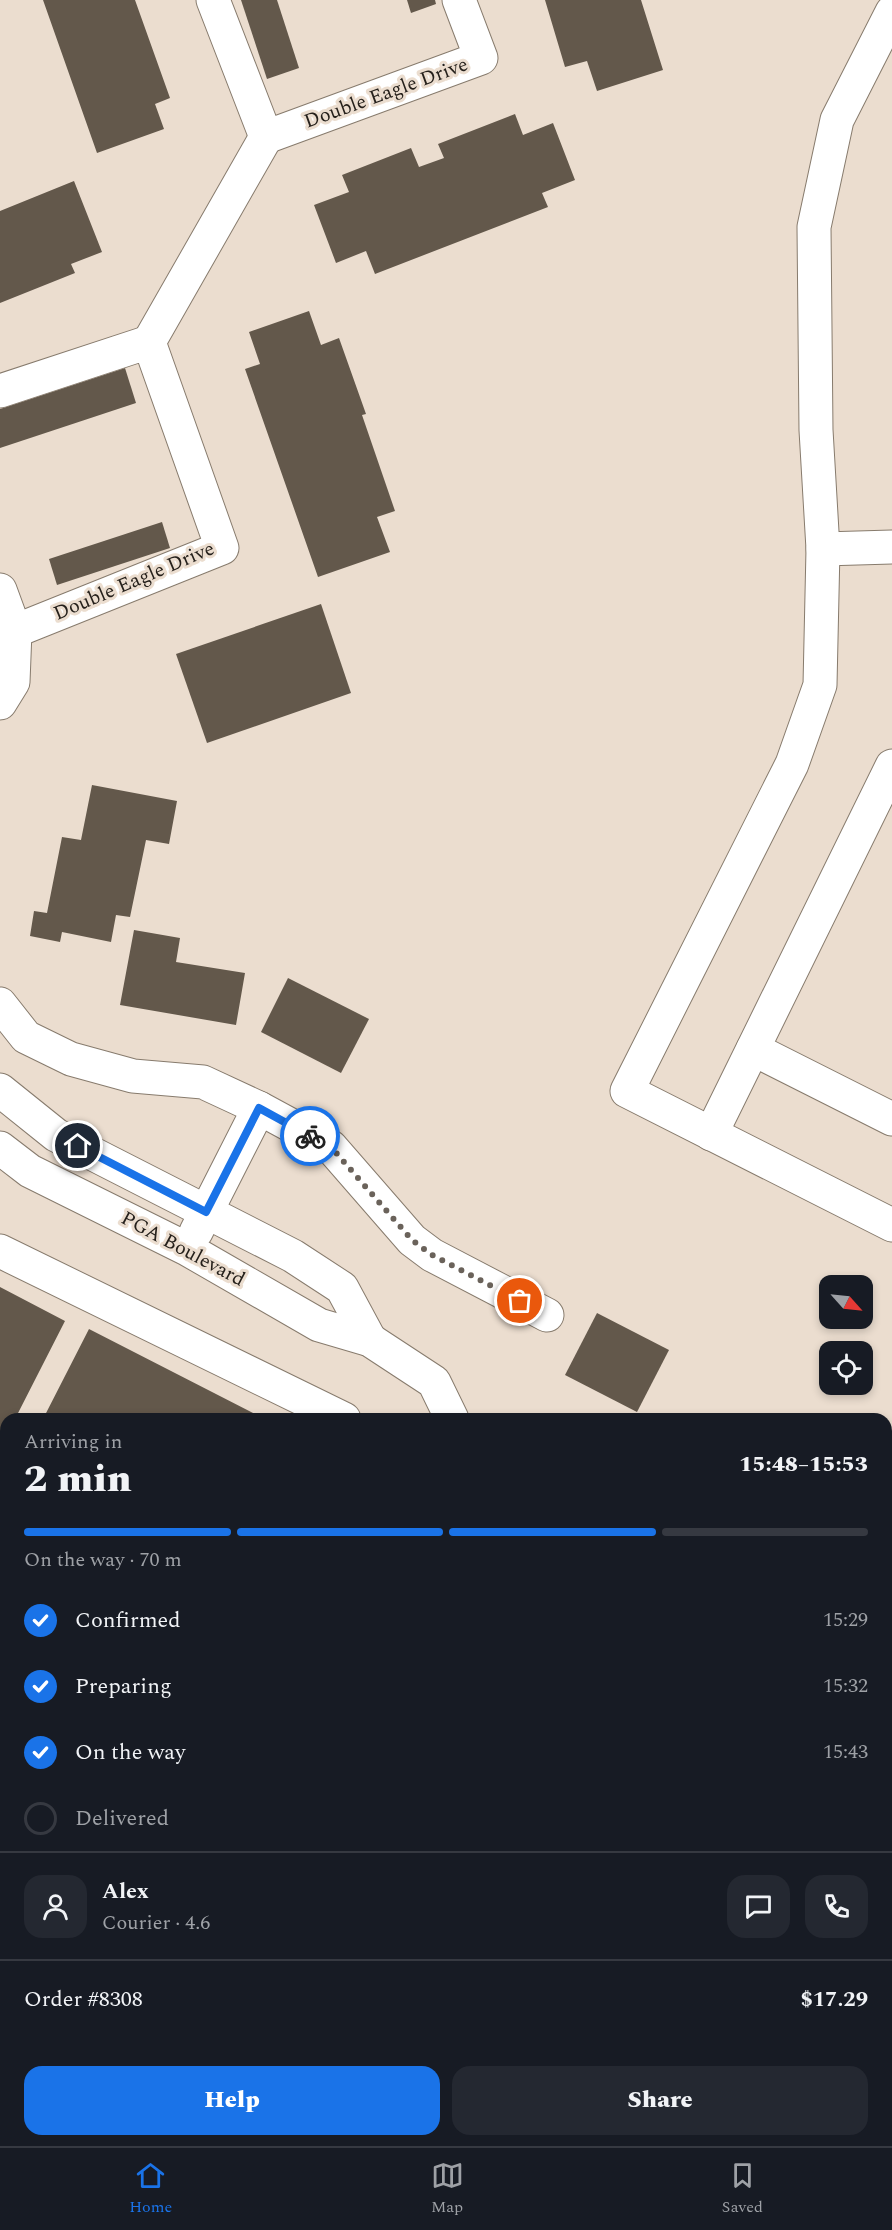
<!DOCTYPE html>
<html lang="en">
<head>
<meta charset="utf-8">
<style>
	body { margin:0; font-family:Spectral,serif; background:#242831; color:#f1f3f6; height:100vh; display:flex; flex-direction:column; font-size:22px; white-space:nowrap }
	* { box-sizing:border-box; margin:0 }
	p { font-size:20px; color:#9ea1a6 }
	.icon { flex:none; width:33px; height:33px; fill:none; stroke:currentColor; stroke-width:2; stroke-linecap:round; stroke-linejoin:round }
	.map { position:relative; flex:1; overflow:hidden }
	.details { position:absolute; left:0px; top:1413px; width:892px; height:734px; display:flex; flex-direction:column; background:#171b24; border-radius:18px 18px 0 0; box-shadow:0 3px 9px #0003 }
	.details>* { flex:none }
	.needle { width:39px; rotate:117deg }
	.fabs { position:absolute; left:819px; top:1275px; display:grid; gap:12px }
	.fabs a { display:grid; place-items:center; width:54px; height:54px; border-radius:12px; background:#171b24; box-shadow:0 3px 9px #0003; font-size:30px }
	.pin { position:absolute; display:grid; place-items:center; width:51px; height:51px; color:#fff; margin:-26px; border:3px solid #fff; border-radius:50%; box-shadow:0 2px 6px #0007 }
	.courier { position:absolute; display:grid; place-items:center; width:60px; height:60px; margin:-30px; border:4px solid #1a73e8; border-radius:50%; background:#fff; color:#222; box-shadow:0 2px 8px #0007 }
	.summary em { font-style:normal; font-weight:800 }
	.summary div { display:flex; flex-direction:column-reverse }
	.summary { display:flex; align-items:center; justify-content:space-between; height:102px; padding:0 24px }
	h1 { font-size:39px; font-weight:800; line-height:45px }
	.bar { display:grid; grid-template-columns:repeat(4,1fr); gap:9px 6px; align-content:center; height:72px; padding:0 24px }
	.bar i { height:8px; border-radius:4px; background:#363941 }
	.bar .active { background:#1a73e8 }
	.bar p { grid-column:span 4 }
	.line { display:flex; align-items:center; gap:15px; padding:0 24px; border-top:2px solid #363941 }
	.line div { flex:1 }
	.round { display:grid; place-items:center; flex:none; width:63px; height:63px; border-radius:18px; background:#242831 }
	ol { padding:0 24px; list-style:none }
	li { display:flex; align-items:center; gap:18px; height:66px }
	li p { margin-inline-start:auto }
	li .icon { padding:6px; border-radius:50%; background:#1a73e8; color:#fff; stroke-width:4 }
	li:last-child { color:#9ea1a6 }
	li i { width:33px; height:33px; border:3px solid #363941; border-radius:50% }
	.primary-button { display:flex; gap:12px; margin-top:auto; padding:12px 24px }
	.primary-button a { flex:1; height:69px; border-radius:18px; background:#1a73e8; color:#fff; font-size:24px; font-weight:800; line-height:69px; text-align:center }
	.primary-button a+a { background:#242831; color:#f1f3f6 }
	.tabs { display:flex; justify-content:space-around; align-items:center; height:84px; border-top:2px solid #363941; background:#171b24; font-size:16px; color:#9ea1a6 }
	.tabs a { display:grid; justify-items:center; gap:3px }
	.tabs .active { color:#1a73e8 }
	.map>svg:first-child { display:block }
	.building { fill:#63584b }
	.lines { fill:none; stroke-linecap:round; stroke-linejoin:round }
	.minor-casing { stroke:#877b6d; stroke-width:35 }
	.minor { stroke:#fff; stroke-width:33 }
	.done { stroke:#6a625a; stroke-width:6; stroke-dasharray:0 10.8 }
	.route { stroke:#1a73e8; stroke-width:8 }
	.labels { text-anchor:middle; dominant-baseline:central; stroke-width:6; stroke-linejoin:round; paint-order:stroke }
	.street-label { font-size:20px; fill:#25201b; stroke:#ebddcf }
</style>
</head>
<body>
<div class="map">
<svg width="892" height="2146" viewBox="0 0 892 2146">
	<rect width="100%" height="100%" fill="#ebddcf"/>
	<g class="building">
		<path d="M43,0H135L170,98L155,104L164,129L97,153Z"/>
		<path d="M241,0H277L299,68L267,79Z"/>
		<path d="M407,0H435L436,4L411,13Z"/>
		<path d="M545,0H641L663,70L597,91L587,61L565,67Z"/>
		<path d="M515,114L523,135L553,123L575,180L542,193L548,207L375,274L366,251L336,263L314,205L349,192L342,175L411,148L419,167L444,158L438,144Z"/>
		<path d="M74,181L102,252L71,264L75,273L0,303V211Z"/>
		<path d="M309,311L321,345L339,338L366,414L362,415L395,511L377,517L390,552L318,577L245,369L260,364L249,332Z"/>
		<path d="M125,368L136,403L0,448V409Z"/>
		<path d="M162,522L170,548L57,585L49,559Z"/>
		<path d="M321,604L351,693L207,743L176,654Z"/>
		<path d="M92,785L177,801L169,844L146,840L130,917L116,915L111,942L62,932L60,942L30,936L34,911L47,913L62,837L81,840Z"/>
		<path d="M134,930L180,938L176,962L245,973L236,1025L120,1005Z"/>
		<path d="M288,978L369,1019L341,1073L261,1032Z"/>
		<path d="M0,1287L65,1321L15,1419H6L4,1439L0,1437Z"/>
		<path d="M597,1313L669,1350L637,1412L565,1375Z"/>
		<path d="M89,1329L265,1419H123L117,1416L115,1419H43Z"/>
		<path d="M886,1691L892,1694V1780L886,1777Z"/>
		<path d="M0,1970L6,1973V2037L3,2043L0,2042Z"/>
		<path d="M886,2021H892V2109L886,2108Z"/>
		<path d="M311,2140H503L513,2146H322Z"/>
		<path d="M753,2140H816L826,2146H750Z"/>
	</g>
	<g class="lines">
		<defs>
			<g id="minor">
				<path d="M213,0L266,137L481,58L459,0"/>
				<path d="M892,12L837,120L814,227L816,430L823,549L820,685L792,764L627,1091L892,1225"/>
				<path d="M149,342L266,137"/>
				<path d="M0,391L149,342L222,548L15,631L0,590"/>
				<path d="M823,549L892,547"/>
				<path d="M0,703L13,682L15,631"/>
				<path d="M0,1004L26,1037L71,1059L133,1076L203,1082L259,1108L331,1147L412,1240L432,1255L547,1315"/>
				<path d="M753,1049L892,1119"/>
				<path d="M0,1090L56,1135L293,1256L342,1288L370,1340"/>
				<path d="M711,1134L892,766"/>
				<path d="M0,1148L30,1171L187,1249L319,1325L370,1340L434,1382L452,1419"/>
				<path d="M196,1232L259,1108"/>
				<path d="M0,1251L344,1419"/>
				<path d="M0,1698L6,1701"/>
				<path d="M886,1845L892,1848"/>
				<path d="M886,1929L892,1932"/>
				<path d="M0,2091L6,2094"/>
				<path d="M215,2140L219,2146"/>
				<path d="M579,2146L582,2140"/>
				<path d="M697,2146L699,2140"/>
			</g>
		</defs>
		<use href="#minor" class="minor-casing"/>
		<use href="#minor" class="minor"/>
	</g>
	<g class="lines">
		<path class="done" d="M310,1136L331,1147L412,1240L432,1255L520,1301"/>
		<path class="route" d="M78,1146L206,1212L259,1108L310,1136"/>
	</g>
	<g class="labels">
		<g class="street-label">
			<text transform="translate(386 93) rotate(-20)">Double Eagle Drive</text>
			<text transform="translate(134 581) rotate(-23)">Double Eagle Drive</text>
			<text transform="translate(183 1249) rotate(28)">PGA Boulevard</text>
		</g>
	</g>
</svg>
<div class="fabs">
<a><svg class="needle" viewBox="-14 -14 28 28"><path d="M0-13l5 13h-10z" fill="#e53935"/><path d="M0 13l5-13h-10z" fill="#9ea1a6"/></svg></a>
<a><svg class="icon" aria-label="locate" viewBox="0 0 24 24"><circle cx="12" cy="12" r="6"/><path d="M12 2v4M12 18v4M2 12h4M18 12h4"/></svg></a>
</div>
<div class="pin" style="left:520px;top:1301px;background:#ea580c"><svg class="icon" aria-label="bag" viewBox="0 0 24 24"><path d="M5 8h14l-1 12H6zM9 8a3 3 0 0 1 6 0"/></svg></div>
<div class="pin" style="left:78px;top:1146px;background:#1f2937"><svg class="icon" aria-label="home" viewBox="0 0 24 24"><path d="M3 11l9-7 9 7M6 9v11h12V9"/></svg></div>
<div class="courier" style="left:310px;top:1136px"><svg class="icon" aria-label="bike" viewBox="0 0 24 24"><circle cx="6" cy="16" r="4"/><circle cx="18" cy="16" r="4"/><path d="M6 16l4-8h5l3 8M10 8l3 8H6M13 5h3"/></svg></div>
<section class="details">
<div class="summary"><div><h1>2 min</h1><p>Arriving in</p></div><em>15:48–15:53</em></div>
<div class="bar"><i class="active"></i><i class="active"></i><i class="active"></i><i></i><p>On the way · 70 m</p></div>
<ol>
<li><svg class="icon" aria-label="check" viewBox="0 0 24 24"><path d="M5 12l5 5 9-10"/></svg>Confirmed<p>15:29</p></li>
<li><svg class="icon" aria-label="check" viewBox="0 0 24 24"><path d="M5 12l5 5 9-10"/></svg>Preparing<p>15:32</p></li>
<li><svg class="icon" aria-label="check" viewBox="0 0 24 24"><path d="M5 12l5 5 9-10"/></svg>On the way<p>15:43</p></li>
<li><i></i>Delivered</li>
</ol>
<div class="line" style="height:108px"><a class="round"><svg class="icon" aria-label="person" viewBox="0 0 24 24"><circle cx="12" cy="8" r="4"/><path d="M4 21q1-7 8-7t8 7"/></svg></a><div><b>Alex</b><p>Courier · 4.6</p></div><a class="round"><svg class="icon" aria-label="chat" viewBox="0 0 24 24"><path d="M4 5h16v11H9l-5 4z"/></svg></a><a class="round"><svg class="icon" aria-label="phone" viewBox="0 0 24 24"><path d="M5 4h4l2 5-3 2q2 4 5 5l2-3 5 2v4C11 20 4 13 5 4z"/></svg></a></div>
<div class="line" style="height:78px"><div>Order #8308</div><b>$17.29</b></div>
<div class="primary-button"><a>Help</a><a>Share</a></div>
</section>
</div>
<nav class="tabs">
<a class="active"><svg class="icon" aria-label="home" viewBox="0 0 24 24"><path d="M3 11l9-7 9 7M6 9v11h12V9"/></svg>Home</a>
<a><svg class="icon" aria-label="map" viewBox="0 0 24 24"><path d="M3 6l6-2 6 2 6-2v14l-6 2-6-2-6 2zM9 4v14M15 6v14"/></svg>Map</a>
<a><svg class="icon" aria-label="saved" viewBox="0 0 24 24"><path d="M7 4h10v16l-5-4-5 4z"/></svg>Saved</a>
</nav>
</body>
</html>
